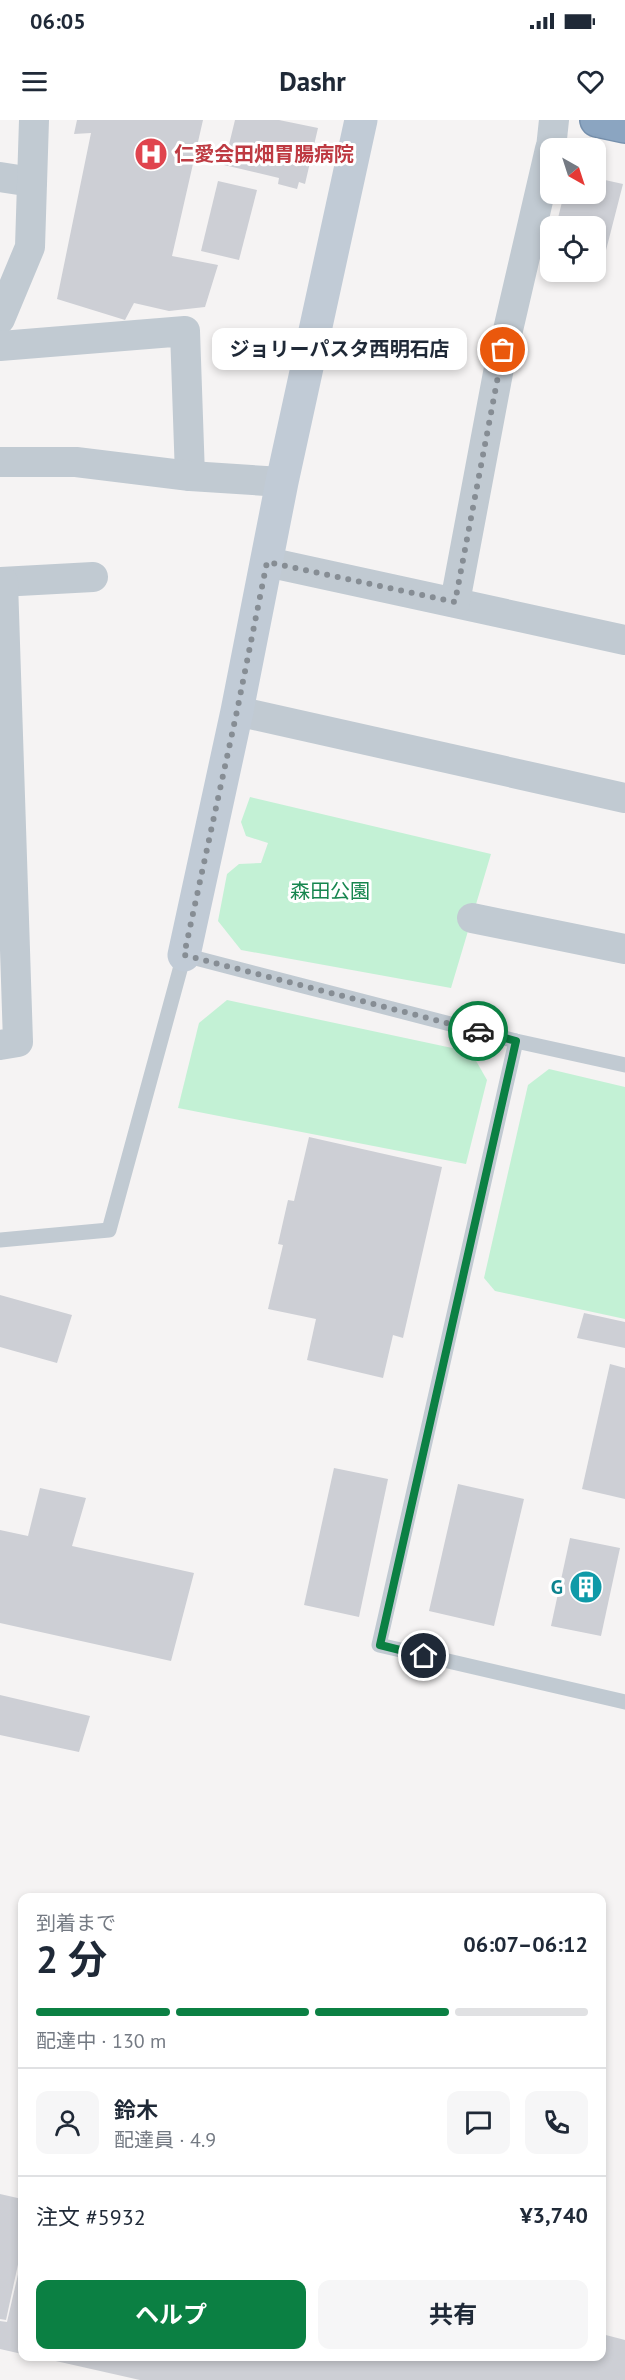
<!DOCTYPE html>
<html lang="ja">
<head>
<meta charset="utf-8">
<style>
	body { margin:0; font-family:"PT Sans","Noto Sans JP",sans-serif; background:#f6f6f7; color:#1f2937; height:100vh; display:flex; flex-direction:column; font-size:22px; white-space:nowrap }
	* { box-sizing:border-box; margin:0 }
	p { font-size:20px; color:#747a83 }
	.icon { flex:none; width:33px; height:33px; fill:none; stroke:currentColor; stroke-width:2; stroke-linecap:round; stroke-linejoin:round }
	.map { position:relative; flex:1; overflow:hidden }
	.details { position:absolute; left:18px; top:1773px; width:588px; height:468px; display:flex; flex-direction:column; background:#fff; border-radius:12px; box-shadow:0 3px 9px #0003 }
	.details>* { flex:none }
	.needle { width:39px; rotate:141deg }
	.tools { position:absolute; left:540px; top:18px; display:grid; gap:12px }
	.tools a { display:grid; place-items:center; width:66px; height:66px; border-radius:12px; background:#fff; box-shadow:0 3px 9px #0003; font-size:30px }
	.pin { position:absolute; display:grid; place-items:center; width:51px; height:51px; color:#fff; margin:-26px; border:3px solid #fff; border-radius:50%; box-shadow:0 2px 6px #0007 }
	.courier { position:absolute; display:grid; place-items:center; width:60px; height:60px; margin:-30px; border:4px solid #0b8043; border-radius:50%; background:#fff; color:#222; box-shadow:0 2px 8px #0007 }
	.bubble { position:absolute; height:42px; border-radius:12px; background:#fff; box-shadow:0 3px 9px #0003; font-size:20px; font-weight:700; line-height:42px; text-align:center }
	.overview em { font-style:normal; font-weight:700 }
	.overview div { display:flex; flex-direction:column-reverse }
	.overview { display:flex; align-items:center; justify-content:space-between; height:102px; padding:0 18px }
	h1 { font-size:39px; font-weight:700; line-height:45px }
	.bar { display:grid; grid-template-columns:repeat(4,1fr); gap:9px 6px; align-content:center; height:72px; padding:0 18px }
	.bar i { height:8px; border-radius:4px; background:#e0e1e3 }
	.bar .selected { background:#0b8043 }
	.bar p { grid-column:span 4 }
	.line { display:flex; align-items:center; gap:15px; padding:0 18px; border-top:2px solid #e0e1e3 }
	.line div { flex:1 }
	.round { display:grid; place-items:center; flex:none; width:63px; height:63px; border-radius:12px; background:#f6f6f7 }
	.action { display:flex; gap:12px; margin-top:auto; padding:12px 18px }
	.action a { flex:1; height:69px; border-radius:12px; background:#0b8043; color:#fff; font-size:24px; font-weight:700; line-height:69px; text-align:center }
	.action a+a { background:#f6f6f7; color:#1f2937 }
	.status { display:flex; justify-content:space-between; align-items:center; height:42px; padding:0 30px; background:#fff; direction:ltr }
	.status svg { height:16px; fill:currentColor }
	header { display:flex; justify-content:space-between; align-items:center; height:78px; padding:0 18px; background:#fff; font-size:27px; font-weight:700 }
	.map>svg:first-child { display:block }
	.green { fill:#c3f1d5 }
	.building { fill:#cdcfd5 }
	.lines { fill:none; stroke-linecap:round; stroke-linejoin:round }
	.highway-casing { stroke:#7690ad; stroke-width:36 }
	.lane { stroke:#c1cad2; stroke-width:15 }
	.street { stroke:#c1cad2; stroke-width:30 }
	.secondary { stroke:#c1cbd6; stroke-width:33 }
	.highway { stroke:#8ba5c1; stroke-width:33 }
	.done { stroke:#868d94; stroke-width:6; stroke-dasharray:0 10.8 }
	.route { stroke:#0b8043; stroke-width:8 }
	.labels { text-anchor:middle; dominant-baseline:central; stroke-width:6; stroke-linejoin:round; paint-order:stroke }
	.health-label { font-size:20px; font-weight:bold; fill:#be3a42; stroke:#fff; text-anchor:start }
	.park-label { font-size:20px; fill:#17864f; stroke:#fff }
	.culture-label { font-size:20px; font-weight:bold; fill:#0d838f; stroke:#fff; text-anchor:end }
</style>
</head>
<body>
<div class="status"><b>06:05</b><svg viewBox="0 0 49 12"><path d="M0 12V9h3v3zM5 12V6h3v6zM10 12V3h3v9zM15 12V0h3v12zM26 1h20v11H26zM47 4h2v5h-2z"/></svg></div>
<header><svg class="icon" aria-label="menu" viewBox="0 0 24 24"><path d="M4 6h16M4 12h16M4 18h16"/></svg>Dashr<svg class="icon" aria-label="heart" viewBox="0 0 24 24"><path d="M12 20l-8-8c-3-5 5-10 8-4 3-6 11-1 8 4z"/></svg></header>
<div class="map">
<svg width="625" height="2260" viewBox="0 0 625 2260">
	<rect width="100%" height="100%" fill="#f5f3f3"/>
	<g class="green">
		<path d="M250,677L491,734L451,868L241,830L218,801L227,754L239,744L261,743L268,723L246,716L241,702Z"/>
		<path d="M227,880L471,932L487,960L466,1044L178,988L199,903Z"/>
		<path d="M549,949L625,967V1199L495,1171L484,1158L528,965Z"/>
	</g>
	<g class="building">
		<path d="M77,0H203L172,136L218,145L205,187L169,191L134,183L125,200L57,179L91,13L74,14Z"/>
		<path d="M235,0H279L318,8L305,64L299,62L297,69L278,64L279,58L224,45Z"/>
		<path d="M596,58L623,64L602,146L596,144V106H556L564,74H596Z"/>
		<path d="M218,61L257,70L239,140L201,131Z"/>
		<path d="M309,1017L442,1047L403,1218L393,1215L383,1258L307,1240L316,1199L268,1189L283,1125L278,1124L288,1080L294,1081Z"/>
		<path d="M0,1175L72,1195L57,1243L0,1227Z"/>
		<path d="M584,1193L625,1202V1228L577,1218Z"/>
		<path d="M610,1244L625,1248V1379L582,1369Z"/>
		<path d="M334,1348L388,1359L359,1497L304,1485Z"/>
		<path d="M458,1364L524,1379L494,1506L429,1491Z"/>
		<path d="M40,1368L86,1378L72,1426L194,1453L171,1541L0,1503V1410L28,1416Z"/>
		<path d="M570,1418L620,1428L601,1516L551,1506Z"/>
		<path d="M0,1575L90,1596L79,1632L0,1615Z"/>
		<path d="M0,2074L22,2079V2126L6,2200L0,2199Z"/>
		<path d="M22,2137V2234L0,2229V2201L7,2202Z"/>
		<path d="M602,2214L625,2220V2260H140L38,2237L602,2236Z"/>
	</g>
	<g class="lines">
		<defs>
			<path id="highway" d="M597,0L625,6"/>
		</defs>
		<use href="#highway" class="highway-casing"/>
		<g class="lane">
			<path d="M516,921L379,1525L625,1582"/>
			<path d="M0,1120L109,1110L184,835L516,921L625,945"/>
		</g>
		<g class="street">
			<path d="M551,28L554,0"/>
			<path d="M0,57L32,62"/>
			<path d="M0,199L30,127L34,0"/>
			<path d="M0,226L185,211L190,356"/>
			<path d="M0,342H76L190,356L282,362"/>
			<path d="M267,442L625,520"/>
			<path d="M0,462L93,457"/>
			<path d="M455,482L498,253L550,29"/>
			<path d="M237,591L625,678"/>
			<path d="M472,798L625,829"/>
			<path d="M0,925L18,922L3,462"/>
		</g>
		<path class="secondary" d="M184,835L237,591L282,362L361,0"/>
		<use href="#highway" class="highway"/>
	</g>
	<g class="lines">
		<path class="done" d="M478,911L184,835L237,591L267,442L455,482L503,230"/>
		<path class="route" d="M424,1536L380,1525L516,921L478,911"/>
	</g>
	<defs>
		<symbol id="hospital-disc" viewBox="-11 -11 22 22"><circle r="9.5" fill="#e0444e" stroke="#fff"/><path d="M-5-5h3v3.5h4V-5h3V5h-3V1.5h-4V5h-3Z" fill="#fff"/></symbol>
		<symbol id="building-disc" viewBox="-11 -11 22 22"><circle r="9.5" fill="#0f9aa8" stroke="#fff"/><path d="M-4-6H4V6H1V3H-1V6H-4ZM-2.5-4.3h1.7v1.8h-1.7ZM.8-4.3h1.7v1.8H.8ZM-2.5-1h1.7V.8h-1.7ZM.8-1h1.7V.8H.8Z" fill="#fff"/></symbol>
	</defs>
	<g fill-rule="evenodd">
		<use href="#hospital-disc" x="132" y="15" width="38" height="38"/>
		<use href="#building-disc" x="567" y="1448" width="38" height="38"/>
	</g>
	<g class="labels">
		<g class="health-label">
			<text x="174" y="34">仁愛会田畑胃腸病院</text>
		</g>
		<g class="park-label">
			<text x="330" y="771">森田公園</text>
		</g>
		<g class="culture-label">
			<text x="563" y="1467">G</text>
		</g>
	</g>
</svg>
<div class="tools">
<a><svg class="needle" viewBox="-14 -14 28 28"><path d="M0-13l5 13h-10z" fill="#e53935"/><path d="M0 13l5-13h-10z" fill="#747a83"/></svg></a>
<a><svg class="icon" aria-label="locate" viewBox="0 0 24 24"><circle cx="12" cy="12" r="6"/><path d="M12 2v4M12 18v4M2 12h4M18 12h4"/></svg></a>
</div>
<div class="pin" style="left:503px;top:230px;background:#ea580c"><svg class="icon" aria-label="bag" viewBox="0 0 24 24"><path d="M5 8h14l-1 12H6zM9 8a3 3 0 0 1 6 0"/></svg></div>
<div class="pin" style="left:424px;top:1536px;background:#1f2937"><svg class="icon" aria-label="home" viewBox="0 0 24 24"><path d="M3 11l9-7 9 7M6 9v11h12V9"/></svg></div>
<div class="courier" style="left:478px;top:911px"><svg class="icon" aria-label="car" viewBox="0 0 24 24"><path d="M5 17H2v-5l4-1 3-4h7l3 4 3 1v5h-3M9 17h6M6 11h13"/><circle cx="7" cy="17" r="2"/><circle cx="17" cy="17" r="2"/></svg></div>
<div class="bubble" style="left:212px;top:208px;width:255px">ジョリーパスタ西明石店</div>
<section class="details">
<div class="overview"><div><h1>2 分</h1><p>到着まで</p></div><em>06:07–06:12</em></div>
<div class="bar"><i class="selected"></i><i class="selected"></i><i class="selected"></i><i></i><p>配達中 · 130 m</p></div>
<div class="line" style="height:108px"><a class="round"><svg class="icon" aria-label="person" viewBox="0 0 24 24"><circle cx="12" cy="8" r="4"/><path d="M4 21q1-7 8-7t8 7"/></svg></a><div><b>鈴木</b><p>配達員 · 4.9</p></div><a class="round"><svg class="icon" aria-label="chat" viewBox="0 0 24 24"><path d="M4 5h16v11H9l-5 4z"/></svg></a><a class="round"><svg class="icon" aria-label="phone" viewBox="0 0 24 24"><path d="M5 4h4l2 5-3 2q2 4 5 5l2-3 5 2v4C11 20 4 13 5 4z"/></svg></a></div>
<div class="line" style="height:78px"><div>注文 #5932</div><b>¥3,740</b></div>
<div class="action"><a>ヘルプ</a><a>共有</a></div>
</section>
</div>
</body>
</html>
